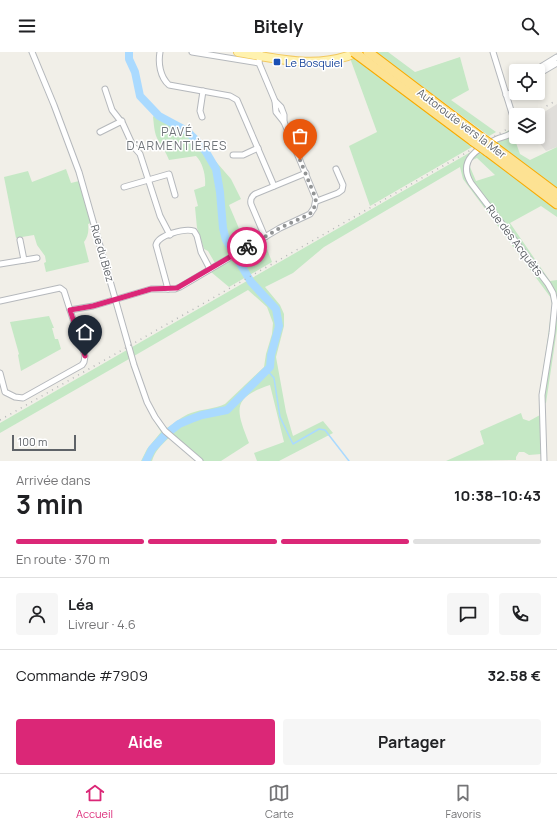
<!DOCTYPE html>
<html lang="fr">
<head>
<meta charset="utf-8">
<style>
	body { margin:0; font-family:Manrope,sans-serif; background:#f6f6f6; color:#202124; height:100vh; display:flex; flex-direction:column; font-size:15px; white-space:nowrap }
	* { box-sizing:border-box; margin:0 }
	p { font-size:13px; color:#757577 }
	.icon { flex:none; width:22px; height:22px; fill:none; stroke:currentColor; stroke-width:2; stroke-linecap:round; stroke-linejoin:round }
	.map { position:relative; height:409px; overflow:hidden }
	.side { display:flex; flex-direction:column; background:#fff; flex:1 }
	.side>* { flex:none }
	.tools { position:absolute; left:509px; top:12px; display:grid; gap:8px }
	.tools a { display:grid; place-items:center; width:36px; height:36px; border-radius:4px; background:#fff; box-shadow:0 2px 6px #0003; font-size:20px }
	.scale { position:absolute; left:12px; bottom:10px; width:64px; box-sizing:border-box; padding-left:4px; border:2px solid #5f6368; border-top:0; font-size:11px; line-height:14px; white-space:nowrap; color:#5f6368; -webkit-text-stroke:3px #fff; paint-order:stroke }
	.pin { position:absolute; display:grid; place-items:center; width:34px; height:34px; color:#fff; margin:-41px -17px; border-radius:50% 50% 50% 0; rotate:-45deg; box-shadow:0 0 4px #0007 }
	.pin .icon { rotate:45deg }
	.courier { position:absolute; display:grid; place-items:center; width:40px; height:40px; margin:-20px; border:3px solid #db2777; border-radius:50%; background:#fff; color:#222; box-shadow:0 1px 5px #0007 }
	.head em { font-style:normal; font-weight:700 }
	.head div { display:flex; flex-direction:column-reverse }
	.head { display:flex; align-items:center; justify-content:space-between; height:68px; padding:0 16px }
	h1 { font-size:26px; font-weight:700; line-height:30px }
	.bar { display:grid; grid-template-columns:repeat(4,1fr); gap:6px 4px; align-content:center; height:48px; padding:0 16px }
	.bar i { height:5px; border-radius:3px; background:#e0e0e0 }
	.bar .current { background:#db2777 }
	.bar p { grid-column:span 4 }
	.line { display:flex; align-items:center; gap:10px; padding:0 16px; border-top:1px solid #e0e0e0 }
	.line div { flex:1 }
	.round { display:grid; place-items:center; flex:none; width:42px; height:42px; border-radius:4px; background:#f6f6f6 }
	.primary-button { display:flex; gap:8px; margin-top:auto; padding:8px 16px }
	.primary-button a { flex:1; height:46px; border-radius:4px; background:#db2777; color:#fff; font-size:16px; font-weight:700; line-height:46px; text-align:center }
	.primary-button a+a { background:#f6f6f6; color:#202124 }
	header { display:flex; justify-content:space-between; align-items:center; height:52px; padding:0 16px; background:#fff; font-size:18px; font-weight:700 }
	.tabs { display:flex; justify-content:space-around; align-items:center; height:56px; border-top:1px solid #e0e0e0; background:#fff; font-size:11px; color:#757577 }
	.tabs a { display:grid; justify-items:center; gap:2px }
	.tabs .current { color:#db2777 }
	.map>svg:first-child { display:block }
	.industrial { fill:#e0deda }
	.green { fill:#c5e8c5; fill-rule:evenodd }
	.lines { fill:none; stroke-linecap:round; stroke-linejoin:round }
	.stream { stroke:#aadaff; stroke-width:1.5 }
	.river { stroke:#aadaff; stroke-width:8 }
	.street-casing { stroke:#b5b8bc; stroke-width:7 }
	.primary-casing { stroke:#f2c960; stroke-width:10 }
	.highway-casing { stroke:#f9ab00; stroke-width:11 }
	.street { stroke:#fff; stroke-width:5 }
	.primary { stroke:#fff2af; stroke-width:8 }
	.highway { stroke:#fde293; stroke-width:9 }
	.rail { stroke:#b6b7b8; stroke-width:1.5; stroke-dasharray:1 5; stroke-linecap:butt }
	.highway-bridge-casing { stroke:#f9ab00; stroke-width:11; stroke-linecap:butt }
	.highway-bridge { stroke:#fde293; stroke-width:9 }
	.done { stroke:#929495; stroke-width:4; stroke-dasharray:0 7.2 }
	.route { stroke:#db2777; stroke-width:5 }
	.transit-dot { fill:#1a4fb4; stroke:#fff; stroke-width:1.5 }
	.labels { text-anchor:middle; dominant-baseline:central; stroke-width:3; stroke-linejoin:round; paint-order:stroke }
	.transit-label { font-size:11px; fill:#164399; stroke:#fff; text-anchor:start }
	.street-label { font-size:11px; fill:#5f6368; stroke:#fff }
	.neighbourhood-label { font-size:12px; letter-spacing:1px; fill:#70757a; stroke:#fff }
</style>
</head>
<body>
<header><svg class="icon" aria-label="menu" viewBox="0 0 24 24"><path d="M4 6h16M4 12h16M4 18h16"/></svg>Bitely<svg class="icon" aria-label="search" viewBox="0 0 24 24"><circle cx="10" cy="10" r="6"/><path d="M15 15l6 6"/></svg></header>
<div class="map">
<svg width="557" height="409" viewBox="0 0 557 409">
	<rect width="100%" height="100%" fill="#f1efe8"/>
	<path class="industrial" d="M557,52V95L546,99L535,85H538V64Z"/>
	<g class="green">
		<path d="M376,0H388L415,20L460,5L469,38L451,48L496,80L489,84Z"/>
		<path d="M353,5L427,59L472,95L370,154L349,94L377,80L350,6Z"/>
		<path d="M158,59L191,81L231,127L241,147L229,153L246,193L215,211L208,199L204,197L197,176L195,155L198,154L194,138L205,134C206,124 203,111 196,104L169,108C166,100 162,95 158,88C154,81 154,72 153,65Z"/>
		<path d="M511,77L520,102L530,108L557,95V136L493,88Z"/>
		<path d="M476,97L557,158V165L541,154L510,171L550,229L557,228V277L546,351L539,353V345L548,285L552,253L551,246L463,127L460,115L324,195L293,221L265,235L280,253L284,262V274L276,305L286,360L293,384L323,369L333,381L279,409H257L254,401L284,390L270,333C231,346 236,358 249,391L221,409H196L169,386C161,393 155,399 152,409H141L147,397L161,380C146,357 137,333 129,307L0,381V371ZM477,106L495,123L476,129L470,115V109ZM248,238L267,255L273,271L272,282L266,302L264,315L225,352C214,357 202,357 191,361C182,364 175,371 167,376C149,358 141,328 134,304Z"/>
		<path d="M66,117L71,131L79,129L91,171L88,172C89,179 88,185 84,190L89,210L46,220L44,211L46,210L45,204L37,193L34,183L16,186L4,125L28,119L32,130Z"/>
		<path d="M264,189L272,210L229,235L211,220Z"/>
		<path d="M49,264L54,276H52L55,287H58L61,297L21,319L18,303L19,302L10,270Z"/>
		<path d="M521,361L523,367L529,369L540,363L541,402L529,403L524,400H519L516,405V408L446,409L484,392L480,379Z"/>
	</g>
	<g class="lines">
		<path class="stream" d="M267,318L274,326L280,365L293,392L319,377L325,378L349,409"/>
		<path class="river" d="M129,0V7L135,20L140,44L159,64L187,79L196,88L206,100L216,117L220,140L223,176L226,188L251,230L276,257L279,274L271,303L270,315L227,358L202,363L191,367L179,372L165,383L152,397L146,409"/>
		<defs>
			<g id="street">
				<path d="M32,0L54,53L79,120L134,313L147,350L155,365L165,379L200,409"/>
				<path d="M160,0C158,11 160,25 169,33L230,44L237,48L274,134"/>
				<path d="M192,0L259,11"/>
				<path d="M493,0L514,68L515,76C512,84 504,84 497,87C478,96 457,108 471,131L548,232L553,241L555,251L552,281L542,343L544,409"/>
				<path d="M260,1L259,11L275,49L281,55L284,63V70"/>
				<path d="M557,5L539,16L538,19L540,21L557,11"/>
				<path d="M105,37L112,58L123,72L133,94L140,102L160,164L170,183"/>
				<path d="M506,43L516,38"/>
				<path d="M202,65L200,59L203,39"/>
				<path d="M100,80L122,69"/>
				<path d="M233,103H243L258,96"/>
				<path d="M124,135L169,122L175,143"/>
				<path d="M317,149L338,141L342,138L343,133L336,117"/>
				<path d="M265,185L251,152C250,148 252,144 255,142L306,121"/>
				<path d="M20,188L24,208"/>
				<path d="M0,212L37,206"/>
				<path d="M168,237L156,193C158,183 185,176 194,179L197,184L201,200L210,217"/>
				<path d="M0,249L60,236L64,239L70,258L93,254L151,237H175L180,235L280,176L310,162L314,156L316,147L284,70L276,60L275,49"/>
				<path d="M0,321L5,340L15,345L23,346L82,313L84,310L85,304L70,258"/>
			</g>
			<path id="primary" d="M238,0C278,7 319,18 358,0"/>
			<g id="highway">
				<path d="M368,0L480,85"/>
				<path d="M358,3L473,89"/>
				<path d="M494,95L557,142"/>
				<path d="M487,99L557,152"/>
			</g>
		</defs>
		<use href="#street" class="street-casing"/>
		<use href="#primary" class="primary-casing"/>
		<use href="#highway" class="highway-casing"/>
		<use href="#street" class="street"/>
		<use href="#primary" class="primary"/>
		<use href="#highway" class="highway"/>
		<g class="rail">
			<path d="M531,63L557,48"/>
			<path d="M0,368L516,72"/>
		</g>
		<defs>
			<g id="highway-bridge">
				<path d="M354,0L358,3"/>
				<path d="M480,85L494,95"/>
				<path d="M473,89L487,99"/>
			</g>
		</defs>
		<use href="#highway-bridge" class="highway-bridge-casing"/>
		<use href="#highway-bridge" class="highway-bridge"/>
	</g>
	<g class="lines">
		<path class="done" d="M247,195L280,176L310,162L314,156L316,147L300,108"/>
		<path class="route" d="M85,304L70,258L93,254L151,237L177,236L247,195"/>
	</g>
	<rect class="transit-dot" x="273" y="6" width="8" height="8" rx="2"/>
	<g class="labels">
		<g class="transit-label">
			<text x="285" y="10">Le Bosquiel</text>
		</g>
		<g class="street-label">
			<text transform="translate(462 71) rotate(37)">Autoroute vers la Mer</text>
			<text transform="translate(515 188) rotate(53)">Rue des Acquêts</text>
			<text transform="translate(103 201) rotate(74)">Rue du Biez</text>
		</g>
		<g class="neighbourhood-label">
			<text x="177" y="79">PAVÉ<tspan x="177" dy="14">D'ARMENTIÈRES</tspan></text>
		</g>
	</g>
</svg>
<div class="tools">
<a><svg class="icon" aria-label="locate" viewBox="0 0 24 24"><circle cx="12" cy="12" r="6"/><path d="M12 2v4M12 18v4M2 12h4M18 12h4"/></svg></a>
<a><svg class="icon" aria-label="layers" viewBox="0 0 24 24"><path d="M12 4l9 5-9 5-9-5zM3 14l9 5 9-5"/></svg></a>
</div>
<div class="scale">100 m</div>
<div class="pin" style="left:300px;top:108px;background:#ea580c"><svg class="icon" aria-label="bag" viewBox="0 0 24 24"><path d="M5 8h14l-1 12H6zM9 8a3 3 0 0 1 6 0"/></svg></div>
<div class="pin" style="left:85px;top:304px;background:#1f2937"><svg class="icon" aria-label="home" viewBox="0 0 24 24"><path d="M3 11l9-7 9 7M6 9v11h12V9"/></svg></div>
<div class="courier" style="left:247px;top:195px"><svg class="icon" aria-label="bike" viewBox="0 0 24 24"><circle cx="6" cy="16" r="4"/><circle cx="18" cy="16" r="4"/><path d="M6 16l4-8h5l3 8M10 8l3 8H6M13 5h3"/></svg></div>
</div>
<section class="side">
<div class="head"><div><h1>3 min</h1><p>Arrivée dans</p></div><em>10:38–10:43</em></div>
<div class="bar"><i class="current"></i><i class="current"></i><i class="current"></i><i></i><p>En route · 370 m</p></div>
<div class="line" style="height:72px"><a class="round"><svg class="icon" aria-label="person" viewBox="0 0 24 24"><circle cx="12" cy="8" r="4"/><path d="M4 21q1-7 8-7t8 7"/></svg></a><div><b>Léa</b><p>Livreur · 4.6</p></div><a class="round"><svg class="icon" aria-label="chat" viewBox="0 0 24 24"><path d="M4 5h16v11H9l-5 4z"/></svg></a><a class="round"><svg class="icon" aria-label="phone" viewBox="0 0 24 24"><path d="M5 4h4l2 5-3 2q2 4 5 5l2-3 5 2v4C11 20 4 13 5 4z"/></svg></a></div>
<div class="line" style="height:52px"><div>Commande #7909</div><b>32.58 €</b></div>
<div class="primary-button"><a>Aide</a><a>Partager</a></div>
</section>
<nav class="tabs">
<a class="current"><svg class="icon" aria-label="home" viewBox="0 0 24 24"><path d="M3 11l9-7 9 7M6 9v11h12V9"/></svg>Accueil</a>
<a><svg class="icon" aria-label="map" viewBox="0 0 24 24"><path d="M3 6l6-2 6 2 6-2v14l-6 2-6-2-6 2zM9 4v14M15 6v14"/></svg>Carte</a>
<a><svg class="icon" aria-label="saved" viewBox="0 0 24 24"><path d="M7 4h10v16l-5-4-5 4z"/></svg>Favoris</a>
</nav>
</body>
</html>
